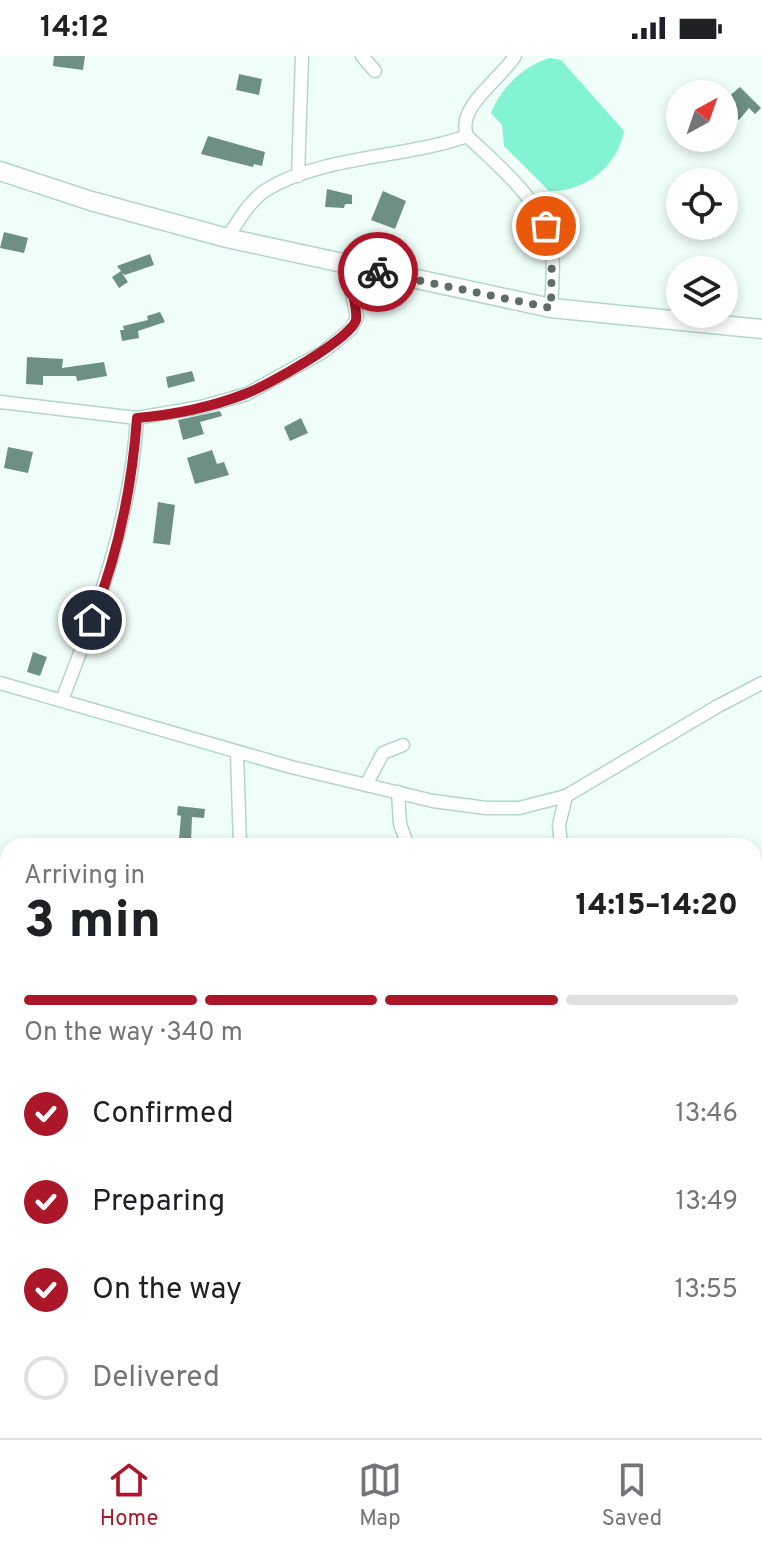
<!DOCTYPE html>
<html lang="en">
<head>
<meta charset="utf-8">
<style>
	body { margin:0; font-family:Overpass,sans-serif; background:#f6f6f6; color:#202124; height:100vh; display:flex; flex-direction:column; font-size:30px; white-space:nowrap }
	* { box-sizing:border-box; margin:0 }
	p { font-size:26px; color:#757577 }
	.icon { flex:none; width:44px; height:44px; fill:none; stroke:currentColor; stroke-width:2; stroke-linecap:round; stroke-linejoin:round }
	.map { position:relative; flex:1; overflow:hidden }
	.sheet { position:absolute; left:0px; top:782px; width:762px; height:600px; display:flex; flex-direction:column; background:#fff; border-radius:24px 24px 0 0; box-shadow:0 4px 12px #0003 }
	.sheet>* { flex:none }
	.needle { width:52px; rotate:40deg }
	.controls { position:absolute; left:666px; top:24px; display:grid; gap:16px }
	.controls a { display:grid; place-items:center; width:72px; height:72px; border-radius:50%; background:#fff; box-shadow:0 4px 12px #0003; font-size:40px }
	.pin { position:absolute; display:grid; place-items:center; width:68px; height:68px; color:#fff; margin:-34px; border:4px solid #fff; border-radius:50%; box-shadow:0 2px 8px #0007 }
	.courier { position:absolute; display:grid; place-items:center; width:80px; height:80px; margin:-40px; border:6px solid #ab1629; border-radius:50%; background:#fff; color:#222; box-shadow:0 2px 10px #0007 }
	.summary em { font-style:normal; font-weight:800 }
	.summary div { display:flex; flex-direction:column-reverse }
	.summary { display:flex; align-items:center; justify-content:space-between; height:136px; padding:0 24px }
	h1 { font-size:52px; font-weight:800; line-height:60px }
	.bar { display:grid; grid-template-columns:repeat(4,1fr); gap:12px 8px; align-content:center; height:96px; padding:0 24px }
	.bar i { height:10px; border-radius:6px; background:#e0e0e0 }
	.bar .current { background:#ab1629 }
	.bar p { grid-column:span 4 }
	ol { padding:0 24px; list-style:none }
	li { display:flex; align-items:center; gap:24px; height:88px }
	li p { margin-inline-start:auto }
	li .icon { padding:8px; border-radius:50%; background:#ab1629; color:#fff; stroke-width:4 }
	li:last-child { color:#757577 }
	li i { width:44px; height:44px; border:4px solid #e0e0e0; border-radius:50% }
	.status { display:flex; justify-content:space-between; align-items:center; height:56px; padding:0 40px; background:#fff; direction:ltr }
	.status svg { height:22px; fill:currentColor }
	.tab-bar { display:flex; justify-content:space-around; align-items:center; height:112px; border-top:2px solid #e0e0e0; background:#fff; font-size:22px; color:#757577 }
	.tab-bar a { display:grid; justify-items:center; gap:4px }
	.tab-bar .current { color:#ab1629 }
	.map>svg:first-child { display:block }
	.water { fill:#82f3d3 }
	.building { fill:#6e8f84 }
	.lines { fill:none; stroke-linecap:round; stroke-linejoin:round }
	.minor-casing { stroke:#b3d6ca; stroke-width:15 }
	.highway-casing { stroke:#b3d6ca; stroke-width:21 }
	.minor { stroke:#fff; stroke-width:12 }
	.highway { stroke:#fff; stroke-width:18 }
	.done { stroke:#5f6d68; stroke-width:8; stroke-dasharray:0 14.4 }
	.route { stroke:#ab1629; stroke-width:10 }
</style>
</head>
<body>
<div class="status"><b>14:12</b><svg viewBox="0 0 49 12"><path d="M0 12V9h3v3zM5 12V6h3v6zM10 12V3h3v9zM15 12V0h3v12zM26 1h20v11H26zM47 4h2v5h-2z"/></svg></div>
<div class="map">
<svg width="762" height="1382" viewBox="0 0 762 1382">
	<rect width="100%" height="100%" fill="#f0fef9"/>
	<path class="water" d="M550,2L561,4L624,75C617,111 585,136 549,135L504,90L502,69L491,57C501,32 523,10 550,2Z"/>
	<g class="building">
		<path d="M54,0H85L83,14L53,10Z"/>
		<path d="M239,18L262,23L259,39L236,34Z"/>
		<path d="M740,31L761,52L755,58L749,52L739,64L724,50V37L728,41Z"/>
		<path d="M208,80L265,96L262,110L254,108L253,111L201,98Z"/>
		<path d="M327,133L352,139V148H345L344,152L325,151Z"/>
		<path d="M383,135L406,145L395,173L371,164Z"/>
		<path d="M4,176L28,182L24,197L0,192Z"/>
		<path d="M150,198L154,209L125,219L122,217L128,226L119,232L112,221L121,215L117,210Z"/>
		<path d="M160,256L165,266L138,275L139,282L122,285L120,274H124L123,270L148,264L147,260Z"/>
		<path d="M27,301L63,303L62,312L104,306L107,320L77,325L76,320H43V329L26,328Z"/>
		<path d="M192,315L195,325L168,332L166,321Z"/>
		<path d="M220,355L222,360L200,366L204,378L183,384L178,364Z"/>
		<path d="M301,362L308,377L290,385L284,371Z"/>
		<path d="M8,391L33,396L28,417L4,412Z"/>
		<path d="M212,394L217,408L224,406L229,419L195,428L187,402Z"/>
		<path d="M158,446L175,449L170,489L153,487Z"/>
		<path d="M33,596L47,601L40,620L27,616Z"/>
		<path d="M178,750L205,753L204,762L192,761L191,785L179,783L181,760L177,759Z"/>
	</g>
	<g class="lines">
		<defs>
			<g id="minor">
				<path d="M362,0L375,15"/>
				<path d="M515,0C500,24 456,51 467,80C500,111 546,148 552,195C554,214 552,233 551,252"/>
				<path d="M298,120L302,0"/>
				<path d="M227,182C238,166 249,145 266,134C320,100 406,102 467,80"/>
				<path d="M0,346L137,362L201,351L247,338L323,296L351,273L357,261L346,209"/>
				<path d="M0,627L291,711L433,745L486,752H519L566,740L718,650L762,627"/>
				<path d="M62,644C98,551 131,462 137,362"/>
				<path d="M237,697L240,790"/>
				<path d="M366,729L383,697L403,689"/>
				<path d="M398,736L400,768L408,790"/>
				<path d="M561,790L559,769L566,740"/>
				<path d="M754,887L762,891"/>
				<path d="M0,940L8,939"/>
				<path d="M0,1117L8,1113"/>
				<path d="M381,1382L383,1374"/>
			</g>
			<path id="highway" d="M0,115L91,145L227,182L551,252L762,273"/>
		</defs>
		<use href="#minor" class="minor-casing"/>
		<use href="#highway" class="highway-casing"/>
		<use href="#minor" class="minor"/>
		<use href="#highway" class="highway"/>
	</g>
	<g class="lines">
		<path class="done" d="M378,216L551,252L552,193L546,170"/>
		<path class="route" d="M92,564C118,499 132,431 137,362C173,359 211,351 245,338C265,331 351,283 356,264C358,253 349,222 346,209L378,216"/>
	</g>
</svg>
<div class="controls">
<a><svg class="needle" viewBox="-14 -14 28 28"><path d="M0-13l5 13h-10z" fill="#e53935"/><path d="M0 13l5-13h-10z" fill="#757577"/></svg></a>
<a><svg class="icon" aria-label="locate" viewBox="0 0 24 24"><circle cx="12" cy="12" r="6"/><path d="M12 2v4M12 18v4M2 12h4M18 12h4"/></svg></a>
<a><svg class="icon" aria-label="layers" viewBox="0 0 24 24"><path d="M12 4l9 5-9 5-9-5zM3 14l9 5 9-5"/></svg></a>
</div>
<div class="pin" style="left:546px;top:170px;background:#ea580c"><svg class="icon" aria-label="bag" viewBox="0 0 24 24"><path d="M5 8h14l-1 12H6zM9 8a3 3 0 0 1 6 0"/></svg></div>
<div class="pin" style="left:92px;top:564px;background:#1f2937"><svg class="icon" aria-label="home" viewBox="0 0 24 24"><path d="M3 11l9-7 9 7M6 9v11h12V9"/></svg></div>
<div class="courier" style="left:378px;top:216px"><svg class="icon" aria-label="bike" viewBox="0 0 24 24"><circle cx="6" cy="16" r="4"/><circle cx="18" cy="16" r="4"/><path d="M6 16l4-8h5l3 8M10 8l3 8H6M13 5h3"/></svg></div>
<section class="sheet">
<div class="summary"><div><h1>3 min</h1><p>Arriving in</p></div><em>14:15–14:20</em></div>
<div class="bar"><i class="current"></i><i class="current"></i><i class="current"></i><i></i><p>On the way · 340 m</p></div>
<ol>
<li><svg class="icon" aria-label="check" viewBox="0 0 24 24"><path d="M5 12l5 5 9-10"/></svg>Confirmed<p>13:46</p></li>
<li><svg class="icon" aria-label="check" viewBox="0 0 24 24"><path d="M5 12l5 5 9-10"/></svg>Preparing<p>13:49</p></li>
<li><svg class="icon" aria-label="check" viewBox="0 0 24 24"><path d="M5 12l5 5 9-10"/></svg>On the way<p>13:55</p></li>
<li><i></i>Delivered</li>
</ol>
</section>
</div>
<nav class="tab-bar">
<a class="current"><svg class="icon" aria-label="home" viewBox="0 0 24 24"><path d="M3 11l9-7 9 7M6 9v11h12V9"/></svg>Home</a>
<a><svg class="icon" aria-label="map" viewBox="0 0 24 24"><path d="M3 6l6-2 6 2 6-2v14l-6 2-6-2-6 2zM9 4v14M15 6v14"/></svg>Map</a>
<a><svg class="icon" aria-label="saved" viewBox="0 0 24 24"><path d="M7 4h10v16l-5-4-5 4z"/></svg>Saved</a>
</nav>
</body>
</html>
